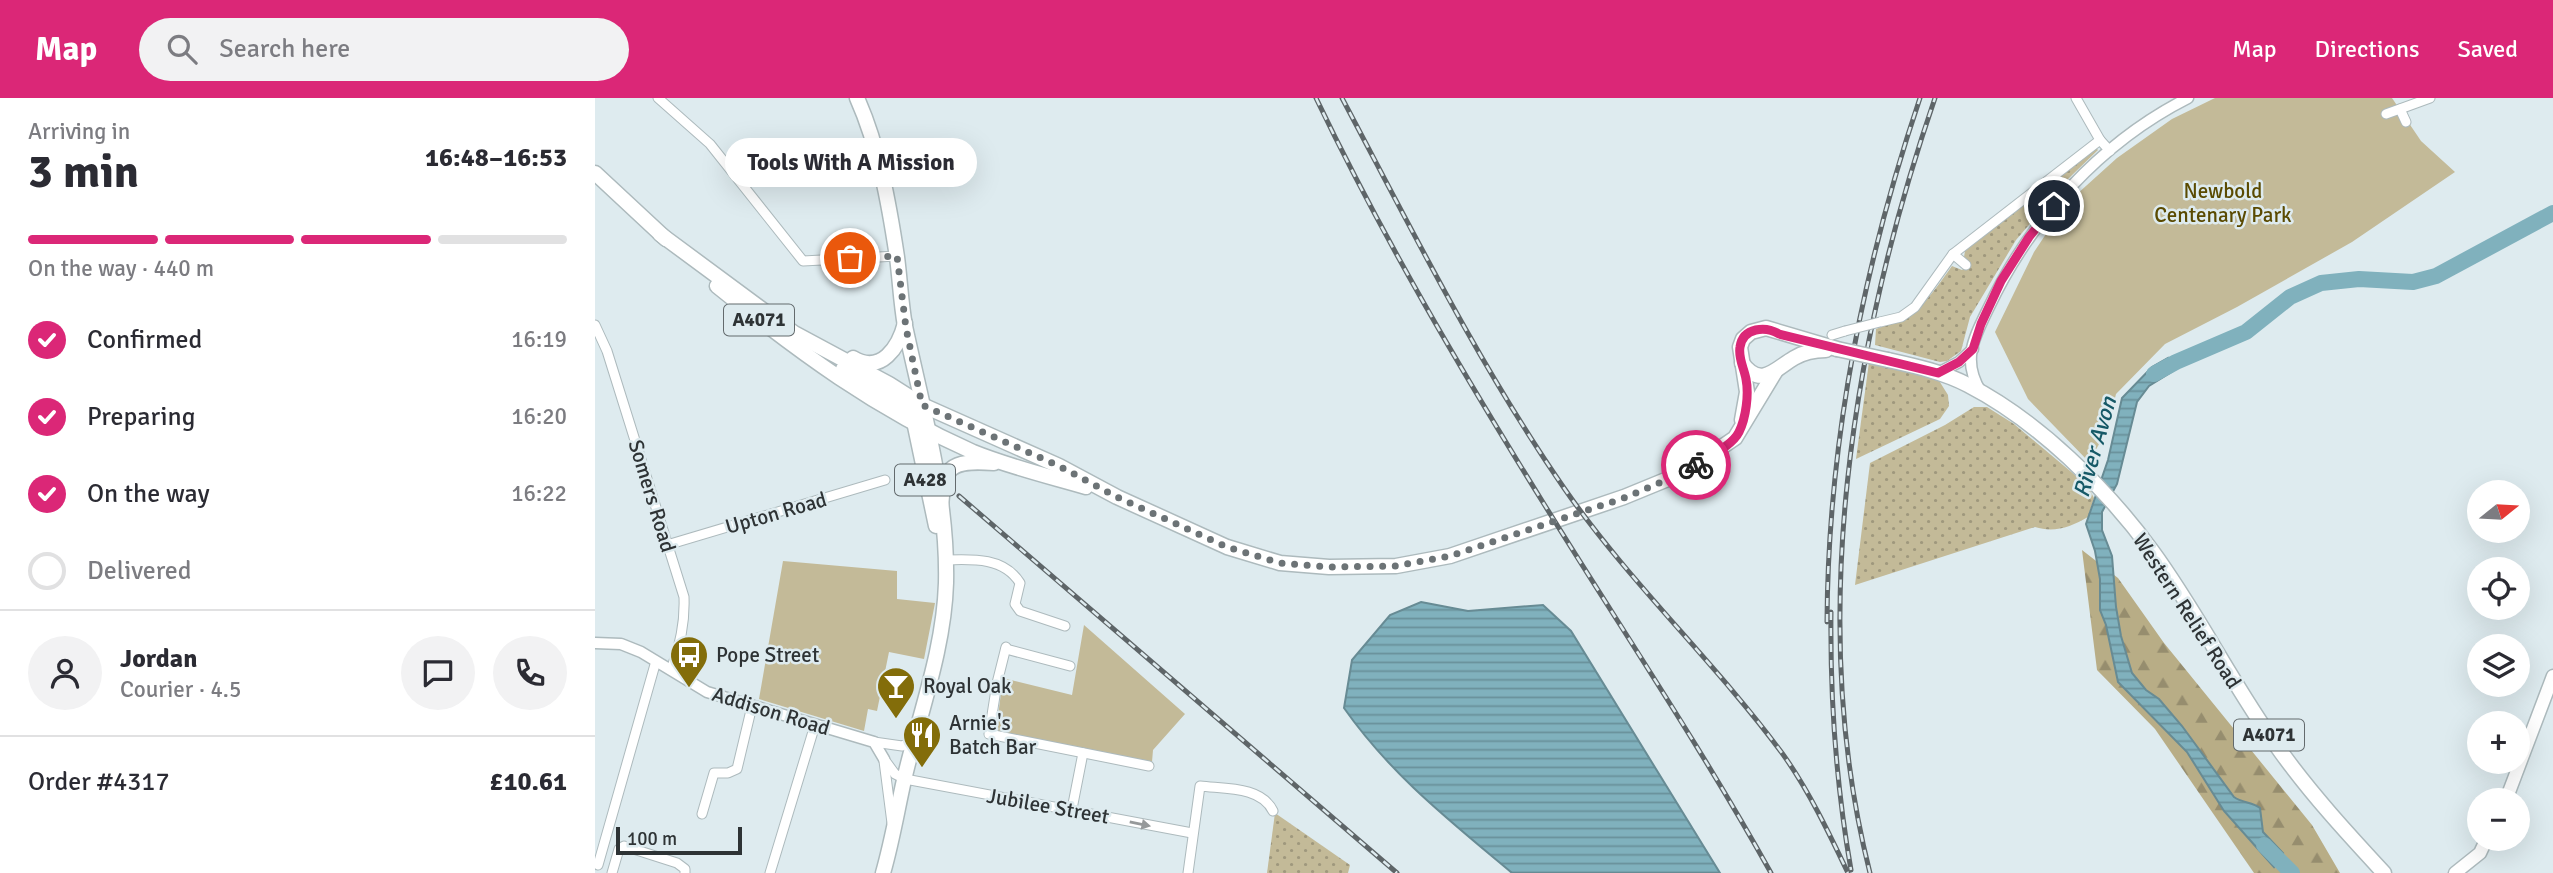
<!DOCTYPE html>
<html lang="en">
<head>
<meta charset="utf-8">
<style>
	body { margin:0; font-family:Signika,sans-serif; background:#f2f2f3; color:#2b2b33; height:100vh; display:flex; flex-direction:column; font-size:26px; white-space:nowrap }
	* { box-sizing:border-box; margin:0 }
	p { font-size:23px; color:#7c7c81 }
	.icon { flex:none; width:38px; height:38px; fill:none; stroke:currentColor; stroke-width:2; stroke-linecap:round; stroke-linejoin:round }
	.map { position:relative; flex:1; overflow:hidden }
	.details { display:flex; flex-direction:column; background:#fff; width:595px }
	.details>* { flex:none }
	.needle { width:46px; rotate:72deg }
	.tools { position:absolute; left:1872px; top:382px; display:grid; gap:14px }
	.tools a { display:grid; place-items:center; width:63px; height:63px; border-radius:50%; background:#fff; box-shadow:0 7px 28px #0002; font-size:35px }
	.scale { position:absolute; left:21px; bottom:18px; width:126px; box-sizing:border-box; padding-left:7px; border:4px solid #2e3335; border-top:0; font-size:19px; line-height:24px; white-space:nowrap; color:#2e3335; -webkit-text-stroke:5px #deebef; paint-order:stroke }
	.pin { position:absolute; display:grid; place-items:center; width:60px; height:60px; color:#fff; margin:-30px; border:4px solid #fff; border-radius:50%; box-shadow:0 2px 7px #0007 }
	.courier { position:absolute; display:grid; place-items:center; width:70px; height:70px; margin:-35px; border:5px solid #db2777; border-radius:50%; background:#fff; color:#222; box-shadow:0 2px 9px #0007 }
	.bubble { position:absolute; height:49px; border-radius:24px; background:#fff; box-shadow:0 7px 28px #0002; font-size:23px; font-weight:700; line-height:49px; text-align:center }
	.headline em { font-style:normal; font-weight:700 }
	.headline div { display:flex; flex-direction:column-reverse }
	.headline { display:flex; align-items:center; justify-content:space-between; height:119px; padding:0 28px }
	h1 { font-size:46px; font-weight:700; line-height:52px }
	.bar { display:grid; grid-template-columns:repeat(4,1fr); gap:10px 7px; align-content:center; height:84px; padding:0 28px }
	.bar i { height:9px; border-radius:5px; background:#e1e1e2 }
	.bar .selected { background:#db2777 }
	.bar p { grid-column:span 4 }
	.line { display:flex; align-items:center; gap:18px; padding:0 28px; border-top:2px solid #e1e1e2 }
	.line div { flex:1 }
	.round { display:grid; place-items:center; flex:none; width:74px; height:74px; border-radius:37px; background:#f2f2f3 }
	ol { padding:0 28px; list-style:none }
	li { display:flex; align-items:center; gap:21px; height:77px }
	li p { margin-inline-start:auto }
	li .icon { padding:7px; border-radius:50%; background:#db2777; color:#fff; stroke-width:4 }
	li:last-child { color:#7c7c81 }
	li i { width:38px; height:38px; border:4px solid #e1e1e2; border-radius:50% }
	header { display:flex; align-items:center; gap:42px; box-sizing:border-box; height:98px; padding:0 35px; background:#db2777; color:#fff }
	header strong { font-size:33px }
	nav { display:flex; gap:38px; margin-inline-start:auto; font-size:24px }
	.search { width:490px; height:63px; background:#f2f2f3; display:flex; align-items:center; gap:18px; box-sizing:border-box; padding:0 24px; border-radius:38px; color:#7c7c81; font-size:26px }
	main { display:flex; flex:1; min-height:0 }
	.map>svg:first-child { display:block }
	.grass { fill:url(#grass-dots) }
	.forest { fill:url(#forest-firs) }
	.park { fill:#c3ba98 }
	.water { fill:url(#water-rules); stroke:#678b94; stroke-width:2 }
	.lines { fill:none; stroke-linecap:round; stroke-linejoin:round }
	.river { stroke:#80b1bd; stroke-width:16 }
	.minor-casing { stroke:#adbabd; stroke-width:11 }
	.tertiary-casing { stroke:#adbabd; stroke-width:13 }
	.secondary-casing { stroke:#adbabd; stroke-width:15 }
	.primary-casing { stroke:#adbabd; stroke-width:17 }
	.trunk-casing { stroke:#adbabd; stroke-width:17 }
	.minor { stroke:#fff; stroke-width:9 }
	.tertiary { stroke:#fff; stroke-width:10 }
	.secondary { stroke:#fff; stroke-width:12 }
	.primary { stroke:#fff; stroke-width:14 }
	.trunk { stroke:#fff; stroke-width:14 }
	.rail-casing { stroke:#5e6568; stroke-width:5 }
	.rail { stroke:#deebef; stroke-width:2.5; stroke-dasharray:8; stroke-linecap:butt }
	.minor-bridge-casing { stroke:#adbabd; stroke-width:11; stroke-linecap:butt }
	.trunk-bridge-casing { stroke:#adbabd; stroke-width:17; stroke-linecap:butt }
	.minor-bridge { stroke:#fff; stroke-width:9 }
	.trunk-bridge { stroke:#fff; stroke-width:14 }
	.oneway { fill:#96999a }
	.done { stroke:#6c7376; stroke-width:7; stroke-dasharray:0 12.6 }
	.route { stroke:#db2777; stroke-width:9 }
	.labels { text-anchor:middle; dominant-baseline:central; stroke-width:5; stroke-linejoin:round; paint-order:stroke }
	.shield { fill:#deebef; stroke:#636a6d; stroke-width:2 }
	.shield-label { font-size:19px; font-weight:bold; fill:#2e3335 }
	.park-label { font-size:21px; fill:#5a4a01; stroke:#deebef }
	.street-label { font-size:21px; fill:#2e3335; stroke:#deebef }
	.poi-label { font-size:21px; fill:#2e3335; stroke:#deebef; text-anchor:start }
	.water-label { font-size:23px; font-style:italic; fill:#165967; stroke:#deebef }
</style>
</head>
<body>
<header>
<strong>Map</strong>
<div class="search"><svg class="icon" aria-label="search" viewBox="0 0 24 24"><circle cx="10" cy="10" r="6"/><path d="M15 15l6 6"/></svg>Search here</div>
<nav><a>Map</a><a>Directions</a><a>Saved</a></nav>
</header>
<main>
<section class="details">
<div class="headline"><div><h1>3 min</h1><p>Arriving in</p></div><em>16:48–16:53</em></div>
<div class="bar"><i class="selected"></i><i class="selected"></i><i class="selected"></i><i></i><p>On the way · 440 m</p></div>
<ol>
<li><svg class="icon" aria-label="check" viewBox="0 0 24 24"><path d="M5 12l5 5 9-10"/></svg>Confirmed<p>16:19</p></li>
<li><svg class="icon" aria-label="check" viewBox="0 0 24 24"><path d="M5 12l5 5 9-10"/></svg>Preparing<p>16:20</p></li>
<li><svg class="icon" aria-label="check" viewBox="0 0 24 24"><path d="M5 12l5 5 9-10"/></svg>On the way<p>16:22</p></li>
<li><i></i>Delivered</li>
</ol>
<div class="line" style="height:126px"><a class="round"><svg class="icon" aria-label="person" viewBox="0 0 24 24"><circle cx="12" cy="8" r="4"/><path d="M4 21q1-7 8-7t8 7"/></svg></a><div><b>Jordan</b><p>Courier · 4.5</p></div><a class="round"><svg class="icon" aria-label="chat" viewBox="0 0 24 24"><path d="M4 5h16v11H9l-5 4z"/></svg></a><a class="round"><svg class="icon" aria-label="phone" viewBox="0 0 24 24"><path d="M5 4h4l2 5-3 2q2 4 5 5l2-3 5 2v4C11 20 4 13 5 4z"/></svg></a></div>
<div class="line" style="height:91px"><div>Order #4317</div><b>£10.61</b></div>
</section>
<div class="map">
<svg width="1958" height="775" viewBox="0 0 1958 775">
	<defs>
		<pattern id="grass-dots" width="8" height="8" patternUnits="userSpaceOnUse" patternTransform="scale(1.75)"><rect width="8" height="8" fill="#c3ba98"/><path d="M2 2h.1M6 6h.1" fill="none" stroke="#9f987d" stroke-width="1.8" stroke-linecap="round"/></pattern>
		<pattern id="forest-firs" width="22" height="20" patternUnits="userSpaceOnUse" patternTransform="scale(1.75)"><rect width="22" height="20" fill="#b8ad86"/><path d="M5 1l3.5 6h-7zM16 11l3.5 6h-7z" fill="#968d6e"/></pattern>
		<pattern id="water-rules" width="6" height="5" patternUnits="userSpaceOnUse" patternTransform="scale(1.75)"><rect width="6" height="5" fill="#80b1bd"/><path d="M0 2.5h6" fill="none" stroke="#69919a"/></pattern>
	</defs>
	<rect width="100%" height="100%" fill="#deebef"/>
	<g class="grass">
		<path d="M1501,50L1503,52L1473,81L1421,142L1375,219L1366,253L1352,263L1345,264L1280,247L1281,231C1326,215 1330,205 1357,168L1367,172L1373,166L1369,159L1370,153Z"/>
		<path d="M1274,264L1343,281L1353,297L1354,308L1345,321L1261,361Z"/>
		<path d="M1379,309H1392L1419,326L1493,388L1499,400L1493,419C1476,429 1459,435 1440,429L1260,487L1275,365L1350,327Z"/>
		<path d="M680,715L755,767L753,775H672Z"/>
	</g>
	<path class="forest" d="M1487,452L1523,480L1569,545L1717,727L1745,775H1659L1560,631L1502,572Z"/>
	<g class="park">
		<path d="M1620,0H1797L1826,43L1860,74L1757,144L1642,209L1570,246L1521,296L1512,332L1494,364L1433,301L1400,234L1439,154L1471,106L1522,60L1577,21Z"/>
		<path d="M188,463L302,473V501L340,505L329,561L294,554L282,613L273,611L269,633L164,601Z"/>
		<path d="M489,527L590,616L558,652L557,664L401,633L408,580L477,597Z"/>
	</g>
	<g class="water">
		<path d="M1573,260L1578,273L1554,288L1542,304L1522,386L1507,414V432L1517,458L1521,509L1526,538L1537,575L1551,592L1564,601L1587,628L1639,699C1647,705 1658,704 1665,710L1668,734L1688,755L1679,769L1629,713L1592,654L1523,584L1511,527L1505,512V481L1500,453L1491,426L1513,362L1527,300L1557,269Z"/>
		<path d="M826,504L873,513L948,507L976,533L1125,775H917C855,723 796,677 749,610L757,562L795,517Z"/>
	</g>
	<g class="lines">
		<g class="river">
			<path d="M1559,276L1581,264L1651,234L1695,199L1726,185L1764,181L1818,184L1841,178L1958,115"/>
			<path d="M1669,747L1697,775"/>
		</g>
		<defs>
			<g id="minor">
				<path d="M63,0L115,46L208,163L302,158"/>
				<path d="M1481,0L1505,42L1515,53"/>
				<path d="M1805,11L1811,24"/>
				<path d="M1791,16L1835,0"/>
				<path d="M1358,156L1371,167"/>
				<path d="M1285,224L1306,219L1320,209L1358,156L1505,42"/>
				<path d="M0,227L12,253L89,499C90,526 85,546 76,572"/>
				<path d="M1237,237L1250,233"/>
				<path d="M72,447L290,382"/>
				<path d="M350,462C377,461 409,459 425,485L420,506L425,513L470,528"/>
				<path d="M411,549L402,585L394,636L554,668"/>
				<path d="M411,551L475,568"/>
				<path d="M279,644L307,648L321,643"/>
				<path d="M289,661L300,676L310,681L597,735"/>
				<path d="M289,663L297,725"/>
				<path d="M477,711L488,655"/>
				<path d="M107,716L119,675H133L142,671L157,608"/>
				<path d="M3,767L61,563"/>
				<path d="M17,775L24,751L29,748L82,765L90,771V775"/>
				<path d="M175,775L220,627"/>
				<path d="M593,775L605,688C629,691 666,688 678,713"/>
			</g>
			<g id="tertiary">
				<path d="M1343,275L1364,264L1378,251"/>
				<path d="M1386,294C1366,262 1379,240 1394,209C1435,122 1506,44 1593,0"/>
				<path d="M0,545L26,546L46,554L112,594L279,644L289,661"/>
			</g>
			<g id="secondary">
				<path d="M1911,702L1958,578"/>
				<path d="M1860,775L1885,755L1892,740"/>
			</g>
			<g id="primary">
				<path d="M262,0C284,49 294,106 302,159C305,182 306,206 310,228C328,312 353,398 351,485C349,552 324,617 309,682C302,713 297,744 288,775"/>
				<path d="M317,314L341,428"/>
			</g>
			<g id="trunk">
				<path d="M0,75L71,141"/>
				<path d="M65,136L199,235L294,286L327,307L464,368L522,399L632,449L685,465L734,469L801,468L855,458L1029,399L1090,374L1140,340L1180,274"/>
				<path d="M122,188C204,254 281,311 378,354C415,369 453,378 491,389"/>
				<path d="M258,260C286,277 304,249 310,225"/>
				<path d="M1293,262C1320,268 1348,274 1373,287C1443,323 1511,390 1557,453C1604,517 1639,590 1686,654C1717,697 1753,736 1789,775"/>
				<path d="M1147,265C1166,291 1180,271 1199,260C1209,254 1219,252 1231,252"/>
				<path d="M248,271L318,312"/>
				<path d="M1147,322L1152,294L1145,249L1148,241L1156,234L1171,230L1242,251"/>
				<path d="M346,412C348,368 354,362 399,365"/>
			</g>
		</defs>
		<use href="#minor" class="minor-casing"/>
		<use href="#tertiary" class="tertiary-casing"/>
		<use href="#secondary" class="secondary-casing"/>
		<use href="#primary" class="primary-casing"/>
		<use href="#trunk" class="trunk-casing"/>
		<use href="#minor" class="minor"/>
		<use href="#tertiary" class="tertiary"/>
		<use href="#secondary" class="secondary"/>
		<use href="#primary" class="primary"/>
		<use href="#trunk" class="trunk"/>
		<defs>
			<g id="rail">
				<path d="M721,0C788,140 867,274 949,406C1025,529 1106,649 1176,775"/>
				<path d="M747,0C817,132 884,267 969,390C1034,484 1119,563 1187,655C1213,691 1234,735 1253,775"/>
				<path d="M364,398L802,775"/>
				<path d="M1236,514C1235,600 1241,686 1256,772"/>
				<path d="M1232,524C1233,345 1268,169 1325,0"/>
				<path d="M1275,775C1211,523 1257,242 1340,0"/>
			</g>
		</defs>
		<use href="#rail" class="rail-casing"/>
		<use href="#rail" class="rail"/>
		<defs>
			<path id="minor-bridge" d="M1250,233L1285,224"/>
			<path id="trunk-bridge" d="M1242,251L1293,262"/>
		</defs>
		<use href="#minor-bridge" class="minor-bridge-casing"/>
		<use href="#trunk-bridge" class="trunk-bridge-casing"/>
		<use href="#minor-bridge" class="minor-bridge"/>
		<use href="#trunk-bridge" class="trunk-bridge"/>
	</g>
	<defs><path id="oneway-solid" d="M-6-.8H1V-3.2L6.5 0L1 3.2V.8H-6Z" transform="scale(1.75)"/></defs>
	<use class="oneway" href="#oneway-solid" transform="translate(545 726) rotate(12)"/>
	<g class="lines">
		<path class="done" d="M255,160L302,158L311,230L327,307L464,368L522,399L632,449L685,465L734,469L801,468L855,458L1029,400L1090,374L1101,367"/>
		<path class="route" d="M1101,367C1114,358 1137,348 1144,334C1151,320 1154,296 1151,281C1149,270 1143,260 1145,249C1148,229 1171,228 1184,236L1343,275L1364,264L1378,251L1386,226L1406,183L1434,139L1459,108"/>
	</g>
	<defs>
		<symbol id="bus-pin" viewBox="-11 -11 22 30"><path d="M0 17L-7.5 6A9.5 9.5 0 1 1 7.5 6Z" fill="#836d0a" stroke="#deebef"/><path d="M-5-6H5V4H4V6H2V4H-2V6H-4V4H-5ZM-3.5-4V0h7V-4ZM-3.5 1.2v1.5H-2V1.2ZM2 1.2v1.5H3.5V1.2Z" fill="#fff"/></symbol>
		<symbol id="bar-pin" viewBox="-11 -11 22 30"><path d="M0 17L-7.5 6A9.5 9.5 0 1 1 7.5 6Z" fill="#836d0a" stroke="#deebef"/><path d="M-6-5H6L.8 .8V4.5H3.5V6h-7V4.5H-.8V.8Z" fill="#fff"/></symbol>
		<symbol id="restaurant-pin" viewBox="-11 -11 22 30"><path d="M0 17L-7.5 6A9.5 9.5 0 1 1 7.5 6Z" fill="#836d0a" stroke="#deebef"/><path d="M-5-6h1v4h1v-4h1v4h1v-4h1v5L-1.5 .5V6h-2V.5L-5-1ZM5-6V6H3V1.5H1.5Q1.5-4 5-6Z" fill="#fff"/></symbol>
	</defs>
	<g fill-rule="evenodd">
		<use href="#bus-pin" x="72" y="535" width="44" height="60"/>
		<use href="#bar-pin" x="279" y="566" width="44" height="60"/>
		<use href="#restaurant-pin" x="305" y="615" width="44" height="60"/>
	</g>
	<g class="labels">
		<g class="shield">
			<rect x="129" y="206.5" width="70" height="31" rx="5"/>
			<rect x="300" y="366.5" width="60" height="31" rx="5"/>
			<rect x="1639" y="621.5" width="70" height="31" rx="5"/>
		</g>
		<g class="shield-label">
			<text x="164" y="222">A4071</text>
			<text x="330" y="382">A428</text>
			<text x="1674" y="637">A4071</text>
		</g>
		<g class="park-label">
			<text x="1628" y="93">Newbold<tspan x="1628" dy="24">Centenary Park</tspan></text>
		</g>
		<g class="street-label">
			<text transform="translate(57 398) rotate(73)">Somers Road</text>
			<text transform="translate(181 415) rotate(-16)">Upton Road</text>
			<text transform="translate(1592 513) rotate(57)">Western Relief Road</text>
			<text transform="translate(176 613) rotate(17)">Addison Road</text>
			<text transform="translate(453 708) rotate(10)">Jubilee Street</text>
		</g>
		<g class="poi-label">
			<text x="121" y="557">Pope Street</text>
			<text x="328" y="588">Royal Oak</text>
			<text x="354" y="625">Arnie's<tspan x="354" dy="24">Batch Bar</tspan></text>
		</g>
		<g class="water-label">
			<text transform="translate(1500 349) rotate(-74)">River Avon</text>
		</g>
	</g>
</svg>
<div class="tools">
<a><svg class="needle" viewBox="-14 -14 28 28"><path d="M0-13l5 13h-10z" fill="#e53935"/><path d="M0 13l5-13h-10z" fill="#7c7c81"/></svg></a>
<a><svg class="icon" aria-label="locate" viewBox="0 0 24 24"><circle cx="12" cy="12" r="6"/><path d="M12 2v4M12 18v4M2 12h4M18 12h4"/></svg></a>
<a><svg class="icon" aria-label="layers" viewBox="0 0 24 24"><path d="M12 4l9 5-9 5-9-5zM3 14l9 5 9-5"/></svg></a>
<a>+</a>
<a>−</a>
</div>
<div class="scale">100 m</div>
<div class="pin" style="left:255px;top:160px;background:#ea580c"><svg class="icon" aria-label="bag" viewBox="0 0 24 24"><path d="M5 8h14l-1 12H6zM9 8a3 3 0 0 1 6 0"/></svg></div>
<div class="pin" style="left:1459px;top:108px;background:#1f2937"><svg class="icon" aria-label="home" viewBox="0 0 24 24"><path d="M3 11l9-7 9 7M6 9v11h12V9"/></svg></div>
<div class="courier" style="left:1101px;top:367px"><svg class="icon" aria-label="bike" viewBox="0 0 24 24"><circle cx="6" cy="16" r="4"/><circle cx="18" cy="16" r="4"/><path d="M6 16l4-8h5l3 8M10 8l3 8H6M13 5h3"/></svg></div>
<div class="bubble" style="left:130px;top:40px;width:252px">Tools With A Mission</div>
</div>
</main>
</body>
</html>
